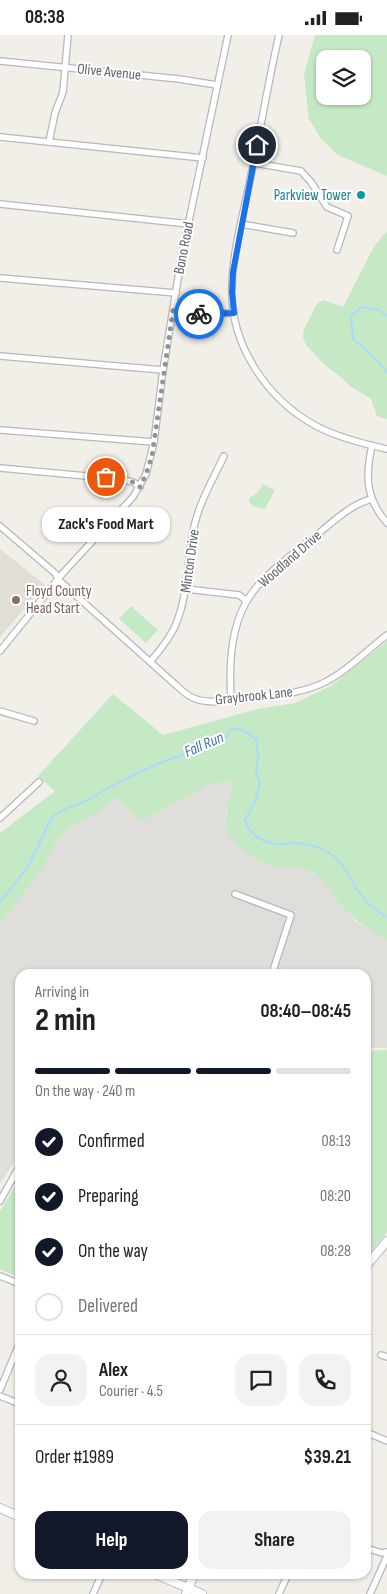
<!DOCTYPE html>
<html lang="en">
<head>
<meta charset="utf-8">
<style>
	body { margin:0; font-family:"Sofia Sans Condensed",sans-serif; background:#f2f2f2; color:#202124; height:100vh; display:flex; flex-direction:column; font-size:19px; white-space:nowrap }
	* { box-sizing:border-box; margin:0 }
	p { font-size:16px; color:#757577 }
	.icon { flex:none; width:28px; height:28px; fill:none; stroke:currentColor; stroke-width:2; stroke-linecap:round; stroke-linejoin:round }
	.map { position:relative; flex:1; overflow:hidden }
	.sheet { position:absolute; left:15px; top:934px; width:356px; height:610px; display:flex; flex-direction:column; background:#fff; border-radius:15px; box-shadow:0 1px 4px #0004 }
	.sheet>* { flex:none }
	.tools { position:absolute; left:316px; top:15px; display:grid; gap:10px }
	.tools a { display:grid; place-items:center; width:55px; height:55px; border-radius:10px; background:#fff; box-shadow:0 1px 4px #0004; font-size:25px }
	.pin { position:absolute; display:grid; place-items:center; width:42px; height:42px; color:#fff; margin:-21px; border:2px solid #fff; border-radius:50%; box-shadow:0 1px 5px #0007 }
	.courier { position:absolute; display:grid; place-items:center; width:50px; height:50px; margin:-25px; border:4px solid #1a73e8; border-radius:50%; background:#fff; color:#222; box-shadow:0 1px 6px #0007 }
	.bubble { position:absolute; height:35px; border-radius:15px; background:#fff; box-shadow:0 1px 4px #0004; font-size:16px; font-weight:700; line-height:35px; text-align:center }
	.headline em { font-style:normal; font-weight:700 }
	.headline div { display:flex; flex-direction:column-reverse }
	.headline { display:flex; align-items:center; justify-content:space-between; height:85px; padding:0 20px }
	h1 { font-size:32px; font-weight:700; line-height:38px }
	.bar { display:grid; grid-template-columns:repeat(4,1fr); gap:8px 5px; align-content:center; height:60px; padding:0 20px }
	.bar i { height:6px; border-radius:4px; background:#e0e0e0 }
	.bar .active { background:#111827 }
	.bar p { grid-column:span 4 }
	.line { display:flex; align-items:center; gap:12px; padding:0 20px; border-top:1px solid #e0e0e0 }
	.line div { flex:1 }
	.round { display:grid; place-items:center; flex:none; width:52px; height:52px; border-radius:15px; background:#f2f2f2 }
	ol { padding:0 20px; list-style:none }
	li { display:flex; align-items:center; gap:15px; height:55px }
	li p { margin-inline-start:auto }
	li .icon { padding:5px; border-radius:50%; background:#111827; color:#fff; stroke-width:4 }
	li:last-child { color:#757577 }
	li i { width:28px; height:28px; border:2px solid #e0e0e0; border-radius:50% }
	.button { display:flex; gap:10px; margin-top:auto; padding:10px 20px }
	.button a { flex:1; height:58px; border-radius:15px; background:#111827; color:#fff; font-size:20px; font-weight:700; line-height:58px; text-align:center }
	.button a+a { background:#f2f2f2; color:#202124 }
	.status { display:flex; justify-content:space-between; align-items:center; height:35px; padding:0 25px; background:#fff; direction:ltr }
	.status svg { height:14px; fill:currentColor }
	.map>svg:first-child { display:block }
	.industrial { fill:#e0deda }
	.education { fill:#e1ded6 }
	.green { fill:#c5e8c5; fill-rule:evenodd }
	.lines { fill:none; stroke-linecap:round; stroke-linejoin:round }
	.stream { stroke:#aadaff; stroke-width:2 }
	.street-casing { stroke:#b5b8bc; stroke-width:8 }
	.secondary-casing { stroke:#b6babf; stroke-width:10 }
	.street { stroke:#fff; stroke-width:5.5 }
	.secondary { stroke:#fff; stroke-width:8 }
	.done { stroke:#929495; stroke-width:5; stroke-dasharray:0 9 }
	.route { stroke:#1a73e8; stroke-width:6 }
	.culture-dot { fill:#0f9aa8; stroke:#fff; stroke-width:2 }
	.education-dot { fill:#8d6e63; stroke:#fff; stroke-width:2 }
	.labels { text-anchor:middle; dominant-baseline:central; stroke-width:4; stroke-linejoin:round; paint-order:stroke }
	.street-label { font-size:15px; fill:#5f6368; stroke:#fff }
	.culture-label { font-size:15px; fill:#0d838f; stroke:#fff; text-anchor:end }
	.education-label { font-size:15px; fill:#785e54; stroke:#fff; text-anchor:start }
	.water-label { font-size:16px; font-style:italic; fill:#4174aa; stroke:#fff }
</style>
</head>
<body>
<div class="status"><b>08:38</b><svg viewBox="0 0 49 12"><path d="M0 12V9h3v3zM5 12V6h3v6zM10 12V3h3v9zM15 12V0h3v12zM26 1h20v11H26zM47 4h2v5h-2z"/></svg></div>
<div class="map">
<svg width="387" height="1559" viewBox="0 0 387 1559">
	<rect width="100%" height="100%" fill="#f1efe8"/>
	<path class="industrial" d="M219,746H233L225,781L248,819L272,831L300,833L320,842L328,851L334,863L355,886L387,905V1013H366V939H20V1118L0,1149V889L43,833L57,806L67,794L98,777L116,762L202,754Z"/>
	<path class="education" d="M0,514L45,550L0,602Z"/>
	<g class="green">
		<path d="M315,0H387V141L338,120L321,104L309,84L304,39ZM325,24H362V61H325Z"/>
		<path d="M387,196V384L377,381L371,364L350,351L343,344L324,329L306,310L303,302L304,294L317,269L323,265L343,272L375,210Z"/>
		<path d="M263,449L275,455L265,474L254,471L249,467L250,463L258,457Z"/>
		<path d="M131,571L158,595L146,608L119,584Z"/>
		<path d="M387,606V905C366,892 352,885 336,865C329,857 328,847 318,841C304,832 290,833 274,831C265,830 257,824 250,820C216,800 226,779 233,747C224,745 217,747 209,750L141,786L116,762L98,777L67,794L57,806L43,833L0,889V798L55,756L38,741L113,659L163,700L258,674L295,668L331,651Z"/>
		<path d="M387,1015V1197L366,1222V1016Z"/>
		<path d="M20,1143V1243L0,1234V1176Z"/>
	</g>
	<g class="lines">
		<g class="stream">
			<path d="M387,281L379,275L362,272L351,281L353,304L375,323L387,338"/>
			<path d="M0,867L28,832L52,782L67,773L84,767L121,746L164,726L184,720L226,703L229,696L235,693L244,696L256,704L258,720L256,737L260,749L255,767L245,785C249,799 263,808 277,809C283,810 290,807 296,808C307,808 316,811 325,816C343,823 349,843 359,857C366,868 375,876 387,882"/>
		</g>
		<defs>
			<g id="street">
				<path d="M279,0C268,48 260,97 250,145C243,180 233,215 232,250C229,309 267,365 318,392C340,403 364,409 387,414"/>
				<path d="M0,26L179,44L217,50"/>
				<path d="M0,102L203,123"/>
				<path d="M49,107L55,78L63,57L68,0"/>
				<path d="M254,128L301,136L311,147L327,172L348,181L337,215"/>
				<path d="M0,169L189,189"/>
				<path d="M241,189L293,198"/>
				<path d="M0,243L176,258"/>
				<path d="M173,275L199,279L234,278"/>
				<path d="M0,321L163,335"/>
				<path d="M0,395L154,407"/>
				<path d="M372,411C365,441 366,464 387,488"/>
				<path d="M0,433L119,444L133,447L140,452"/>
				<path d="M0,491L56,539L58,545L62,548L177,651C183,657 190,663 199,665C214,669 230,665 244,664C271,660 298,660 323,648C346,637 366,616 387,600"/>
				<path d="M186,554L239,560L247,566"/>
				<path d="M0,616L63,538L133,462L146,439L154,407L163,335L182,219L228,0"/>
				<path d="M150,627C160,615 170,603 176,589C190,555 186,519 196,484C202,462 214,442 224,421"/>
				<path d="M231,665C229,630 230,588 252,558C267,537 297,516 318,499C332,487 353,468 372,464"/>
				<path d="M0,676L34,686"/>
				<path d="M0,783L39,747"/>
				<path d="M235,859L291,880L272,939"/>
				<path d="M0,1166L20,1130"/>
				<path d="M0,1241L20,1249"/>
				<path d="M381,1320L387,1322"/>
				<path d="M366,1353L367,1350"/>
				<path d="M0,1355L20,1307"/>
				<path d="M0,1361L20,1369"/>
				<path d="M366,1397L387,1406"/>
				<path d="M366,1513L382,1518L387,1517"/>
				<path d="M93,1559L102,1539"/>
				<path d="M279,1559L288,1539"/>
				<path d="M370,1559L387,1521"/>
			</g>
			<g id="secondary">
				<path d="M366,1231L387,1206"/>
				<path d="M0,1473L20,1482"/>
				<path d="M155,1539L202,1559"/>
				<path d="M186,1559L194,1539"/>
			</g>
		</defs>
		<use href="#street" class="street-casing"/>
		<use href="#secondary" class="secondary-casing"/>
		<use href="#street" class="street"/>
		<use href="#secondary" class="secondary"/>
	</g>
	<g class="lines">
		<path class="done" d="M106,442L133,447L140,452L146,439L152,421L173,275L199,279"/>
		<path class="route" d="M199,279L234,278L232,257L233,237L257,110"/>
	</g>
	<circle class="culture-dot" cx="361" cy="160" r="5"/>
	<circle class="education-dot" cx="16" cy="565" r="5"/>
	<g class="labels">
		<g class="street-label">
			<text transform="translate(109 37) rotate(6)">Olive Avenue</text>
			<text transform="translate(184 213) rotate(-79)">Bono Road</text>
			<text transform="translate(290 524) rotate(-41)">Woodland Drive</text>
			<text transform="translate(190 526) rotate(-82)">Minton Drive</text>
			<text transform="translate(254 661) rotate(-6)">Graybrook Lane</text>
		</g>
		<g class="culture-label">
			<text x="351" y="160">Parkview Tower</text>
		</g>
		<g class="education-label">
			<text x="26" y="556">Floyd County<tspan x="26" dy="17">Head Start</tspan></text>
		</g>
		<g class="water-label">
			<text transform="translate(204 710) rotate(-23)">Fall Run</text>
		</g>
	</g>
</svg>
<div class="tools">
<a><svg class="icon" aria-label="layers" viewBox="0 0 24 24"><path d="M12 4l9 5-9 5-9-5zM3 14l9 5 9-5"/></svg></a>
</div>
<div class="pin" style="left:106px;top:442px;background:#ea580c"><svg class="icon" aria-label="bag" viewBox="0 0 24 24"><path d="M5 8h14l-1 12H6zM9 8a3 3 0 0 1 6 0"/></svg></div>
<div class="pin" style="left:257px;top:110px;background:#1f2937"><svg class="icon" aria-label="home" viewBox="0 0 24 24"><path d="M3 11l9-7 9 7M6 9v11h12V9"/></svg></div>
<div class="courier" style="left:199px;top:279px"><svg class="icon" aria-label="bike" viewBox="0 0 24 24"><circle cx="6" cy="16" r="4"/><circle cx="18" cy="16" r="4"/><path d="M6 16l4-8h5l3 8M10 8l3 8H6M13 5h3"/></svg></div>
<div class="bubble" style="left:42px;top:472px;width:128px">Zack's Food Mart</div>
<section class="sheet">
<div class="headline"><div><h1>2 min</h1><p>Arriving in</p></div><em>08:40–08:45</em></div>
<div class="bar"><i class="active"></i><i class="active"></i><i class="active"></i><i></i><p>On the way · 240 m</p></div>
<ol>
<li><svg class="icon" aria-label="check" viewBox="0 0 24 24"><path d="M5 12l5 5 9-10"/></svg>Confirmed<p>08:13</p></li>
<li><svg class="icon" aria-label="check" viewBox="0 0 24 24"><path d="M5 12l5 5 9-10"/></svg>Preparing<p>08:20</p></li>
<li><svg class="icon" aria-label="check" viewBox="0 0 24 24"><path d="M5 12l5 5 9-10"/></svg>On the way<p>08:28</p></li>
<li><i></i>Delivered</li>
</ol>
<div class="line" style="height:90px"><a class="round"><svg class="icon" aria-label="person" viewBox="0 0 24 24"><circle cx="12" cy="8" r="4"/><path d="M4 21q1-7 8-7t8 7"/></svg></a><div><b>Alex</b><p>Courier · 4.5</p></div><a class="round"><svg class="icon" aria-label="chat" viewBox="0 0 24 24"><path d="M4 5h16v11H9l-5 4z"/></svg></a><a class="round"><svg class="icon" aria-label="phone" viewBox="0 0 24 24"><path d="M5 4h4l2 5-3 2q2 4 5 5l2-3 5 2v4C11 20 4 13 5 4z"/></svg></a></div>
<div class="line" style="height:65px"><div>Order #1989</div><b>$39.21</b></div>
<div class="button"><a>Help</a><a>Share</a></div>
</section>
</div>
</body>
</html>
